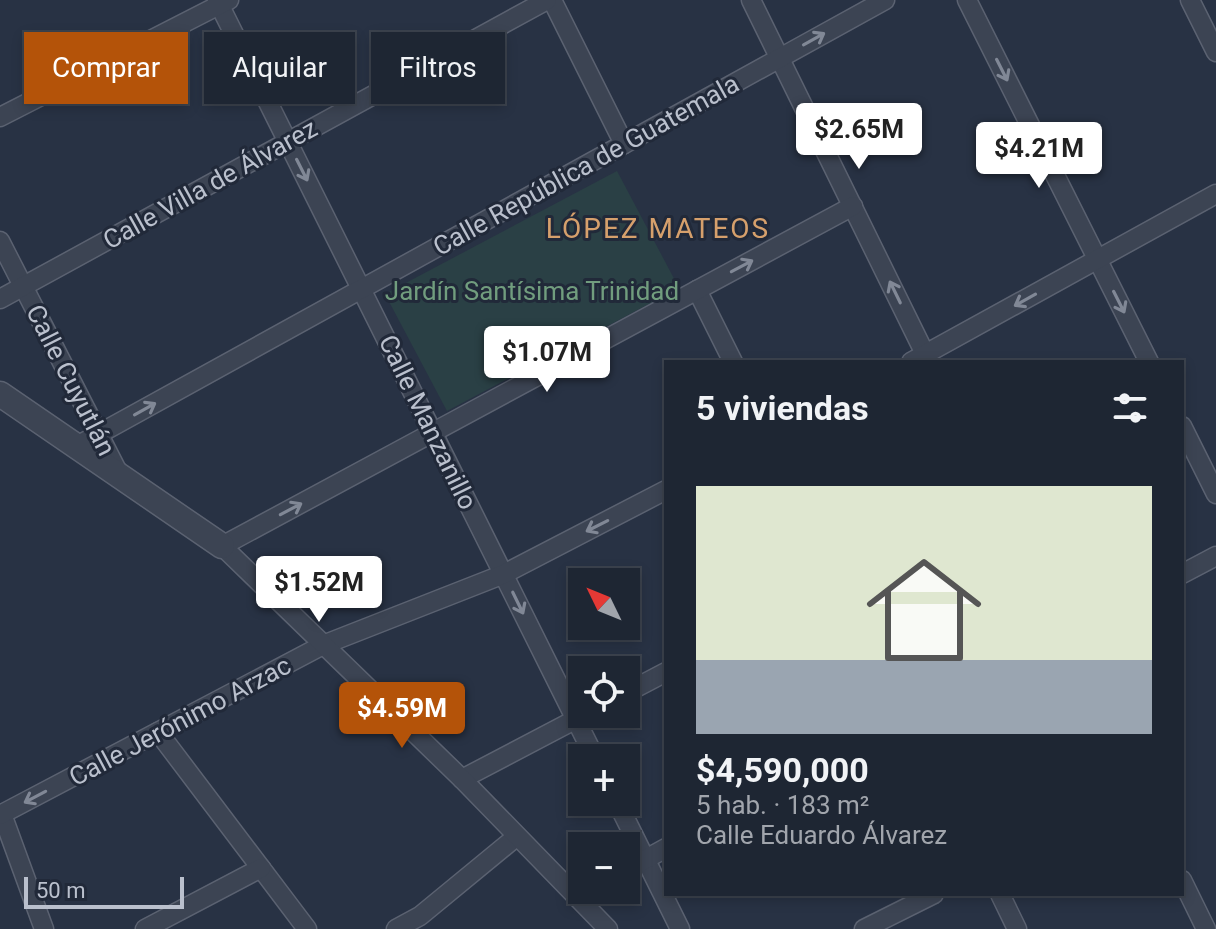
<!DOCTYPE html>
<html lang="es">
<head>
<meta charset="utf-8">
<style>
  body { margin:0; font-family:Roboto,sans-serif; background:#2b323f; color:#f1f3f6; height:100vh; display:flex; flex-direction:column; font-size:30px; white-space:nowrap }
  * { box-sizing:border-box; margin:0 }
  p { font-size:26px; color:#a1a5ac }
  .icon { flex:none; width:44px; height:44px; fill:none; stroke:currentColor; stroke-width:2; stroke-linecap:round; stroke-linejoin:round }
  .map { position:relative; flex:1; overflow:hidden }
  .details { position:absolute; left:664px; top:360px; width:520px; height:536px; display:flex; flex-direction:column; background:#1e2633; border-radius:0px; box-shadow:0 4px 12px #0003,0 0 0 2px #3c434e }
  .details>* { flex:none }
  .hud { position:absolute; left:24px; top:32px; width:520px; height:72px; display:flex; gap:16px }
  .needle { width:52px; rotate:313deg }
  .buttons { position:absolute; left:568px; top:568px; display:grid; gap:16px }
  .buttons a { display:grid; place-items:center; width:72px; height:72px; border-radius:0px; background:#1e2633; box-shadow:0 4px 12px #0003,0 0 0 2px #3c434e; font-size:40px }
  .scale { position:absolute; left:24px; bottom:20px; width:160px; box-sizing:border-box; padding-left:8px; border:4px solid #bac0cd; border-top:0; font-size:22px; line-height:28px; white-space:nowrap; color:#bac0cd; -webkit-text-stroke:6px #212939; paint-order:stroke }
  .price { position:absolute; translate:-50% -68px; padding:0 18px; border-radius:8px; background:#fff; color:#222; font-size:26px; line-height:52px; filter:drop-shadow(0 2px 4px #0008) }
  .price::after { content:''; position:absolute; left:50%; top:48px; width:24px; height:18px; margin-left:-12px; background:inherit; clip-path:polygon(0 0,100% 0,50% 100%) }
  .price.active { background:#b45309; color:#fff }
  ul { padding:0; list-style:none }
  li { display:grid; align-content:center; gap:16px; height:424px; padding:0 32px }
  li span { display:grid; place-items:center; height:248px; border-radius:0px; color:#555 }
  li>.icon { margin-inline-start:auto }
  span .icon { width:144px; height:144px; fill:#fffc; stroke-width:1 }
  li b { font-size:34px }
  h2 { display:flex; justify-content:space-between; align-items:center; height:96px; padding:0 32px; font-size:34px }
  .pill { padding:0 28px; border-radius:0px; background:#1e2633; box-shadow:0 4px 12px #0003,0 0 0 2px #3c434e; font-size:28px; line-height:72px }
  .pill.active { background:#b45309; color:#fff }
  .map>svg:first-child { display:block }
  .green { fill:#2a4045 }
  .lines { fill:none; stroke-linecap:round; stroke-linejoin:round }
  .minor-casing { stroke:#5b6271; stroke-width:21 }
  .tertiary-casing { stroke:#5b6271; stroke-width:27 }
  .minor { stroke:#3c4453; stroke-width:18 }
  .tertiary { stroke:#3c4453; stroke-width:24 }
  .oneway { stroke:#818896 }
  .labels { text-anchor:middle; stroke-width:6; stroke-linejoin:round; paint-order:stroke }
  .street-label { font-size:26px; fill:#bac0cd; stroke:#212939 }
  .park-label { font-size:26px; fill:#719d7e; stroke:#212939 }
  .neighbourhood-label { font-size:28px; letter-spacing:2px; fill:#d6a06c; stroke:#212939 }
</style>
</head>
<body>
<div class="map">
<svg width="1216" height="929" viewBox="0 0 1216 929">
  <rect width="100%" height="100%" fill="#283244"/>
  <!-- green -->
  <path class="green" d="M 617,171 L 679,288 L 447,411 L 385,294 Z"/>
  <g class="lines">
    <!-- minor casing -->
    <g class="minor-casing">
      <g id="minor">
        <path d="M 217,0 L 595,758"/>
        <path d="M 552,0 L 624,144"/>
        <path d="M 751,0 L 929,362"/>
        <path d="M 967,0 L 1149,362"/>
        <path d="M 1190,0 L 1216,52"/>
        <path d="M 0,117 L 229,0"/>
        <path d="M 0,241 L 120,476"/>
        <path d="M 697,290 L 733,362"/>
        <path d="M 0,299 L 547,0"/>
        <path d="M 911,362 L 1216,194"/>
        <path d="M 1182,426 L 1216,494"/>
        <path d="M 77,446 L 885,0"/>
        <path d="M 1182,574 L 1216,556"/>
        <path d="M 626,693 L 666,672"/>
        <path d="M 158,732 L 307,929"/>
        <path d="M 462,779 L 584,715"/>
        <path d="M 617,802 L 680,929"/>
        <path d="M 2,814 L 44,929"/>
        <path d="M 0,815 L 323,645 L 504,574 L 666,490"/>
        <path d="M 626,870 L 666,848"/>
        <path d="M 1182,880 L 1206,929"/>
        <path d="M 1000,894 L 1017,929"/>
        <path d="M 145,929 L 261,868"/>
        <path d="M 396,929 L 420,916 L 516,837"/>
        <path d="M 608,929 L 462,779 L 222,546 L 853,206"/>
        <path d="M 864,929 L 934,894"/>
      </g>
    </g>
    <!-- tertiary casing -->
    <g class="tertiary-casing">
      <path id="tertiary" d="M 0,394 L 222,546"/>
    </g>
    <!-- minor -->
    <use href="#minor" class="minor"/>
    <!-- tertiary -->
    <use href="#tertiary" class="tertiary"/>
  </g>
  <!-- one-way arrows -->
  <defs><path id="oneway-shaft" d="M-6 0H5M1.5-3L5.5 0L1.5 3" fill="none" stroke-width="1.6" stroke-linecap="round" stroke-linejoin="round" transform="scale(2)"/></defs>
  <g class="oneway">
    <use href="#oneway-shaft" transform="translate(814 39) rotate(-29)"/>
    <use href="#oneway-shaft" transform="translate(1002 70) rotate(63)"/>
    <use href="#oneway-shaft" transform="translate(302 170) rotate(63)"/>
    <use href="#oneway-shaft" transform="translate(742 266) rotate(-28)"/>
    <use href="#oneway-shaft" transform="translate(895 292) rotate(-116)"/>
    <use href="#oneway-shaft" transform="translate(1025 300) rotate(151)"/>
    <use href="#oneway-shaft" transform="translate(1119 302) rotate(63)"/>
    <use href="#oneway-shaft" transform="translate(145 409) rotate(-29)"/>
    <use href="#oneway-shaft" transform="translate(291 509) rotate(-28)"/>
    <use href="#oneway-shaft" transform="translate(597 526) rotate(153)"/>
    <use href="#oneway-shaft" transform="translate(518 603) rotate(64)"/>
    <use href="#oneway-shaft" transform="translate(35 797) rotate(152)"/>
  </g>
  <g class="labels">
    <!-- street labels -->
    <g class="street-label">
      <text transform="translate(586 165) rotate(-29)" y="9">Calle República de Guatemala</text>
      <text transform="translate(210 184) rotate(-29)" y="9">Calle Villa de Álvarez</text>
      <text transform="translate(71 380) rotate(63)" y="9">Calle Cuyutlán</text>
      <text transform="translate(428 422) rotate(64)" y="9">Calle Manzanillo</text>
      <text transform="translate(180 721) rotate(-28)" y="9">Calle Jerónimo Arzac</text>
    </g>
    <!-- park labels -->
    <g class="park-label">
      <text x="532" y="300">Jardín Santísima Trinidad</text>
    </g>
    <!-- neighbourhood labels -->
    <g class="neighbourhood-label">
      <text x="658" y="238">LÓPEZ MATEOS</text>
    </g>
  </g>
</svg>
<div class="buttons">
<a><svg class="needle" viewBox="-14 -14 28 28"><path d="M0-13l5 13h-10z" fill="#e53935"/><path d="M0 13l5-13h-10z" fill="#a1a5ac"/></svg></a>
<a><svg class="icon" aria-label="locate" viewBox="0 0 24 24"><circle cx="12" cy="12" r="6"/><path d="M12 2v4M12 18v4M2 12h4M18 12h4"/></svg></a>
<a>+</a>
<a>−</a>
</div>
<div class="scale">50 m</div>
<b class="price" style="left:859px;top:171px">$2.65M</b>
<b class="price" style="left:1039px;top:190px">$4.21M</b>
<b class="price" style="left:547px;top:394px">$1.07M</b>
<b class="price" style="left:319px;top:624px">$1.52M</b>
<b class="price active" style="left:402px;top:750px">$4.59M</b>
<div class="hud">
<a class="pill active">Comprar</a>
<a class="pill">Alquilar</a>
<a class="pill">Filtros</a>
</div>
<section class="details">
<h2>5 viviendas<svg class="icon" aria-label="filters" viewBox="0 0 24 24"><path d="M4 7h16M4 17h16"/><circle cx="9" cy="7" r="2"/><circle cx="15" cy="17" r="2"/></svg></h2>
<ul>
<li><span style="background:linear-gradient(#dfe7d0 70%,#9aa5b1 0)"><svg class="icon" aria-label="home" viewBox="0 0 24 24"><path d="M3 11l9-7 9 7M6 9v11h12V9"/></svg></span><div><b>$4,590,000</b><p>5 hab. · 183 m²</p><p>Calle Eduardo Álvarez</p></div></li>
</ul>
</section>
</div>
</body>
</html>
